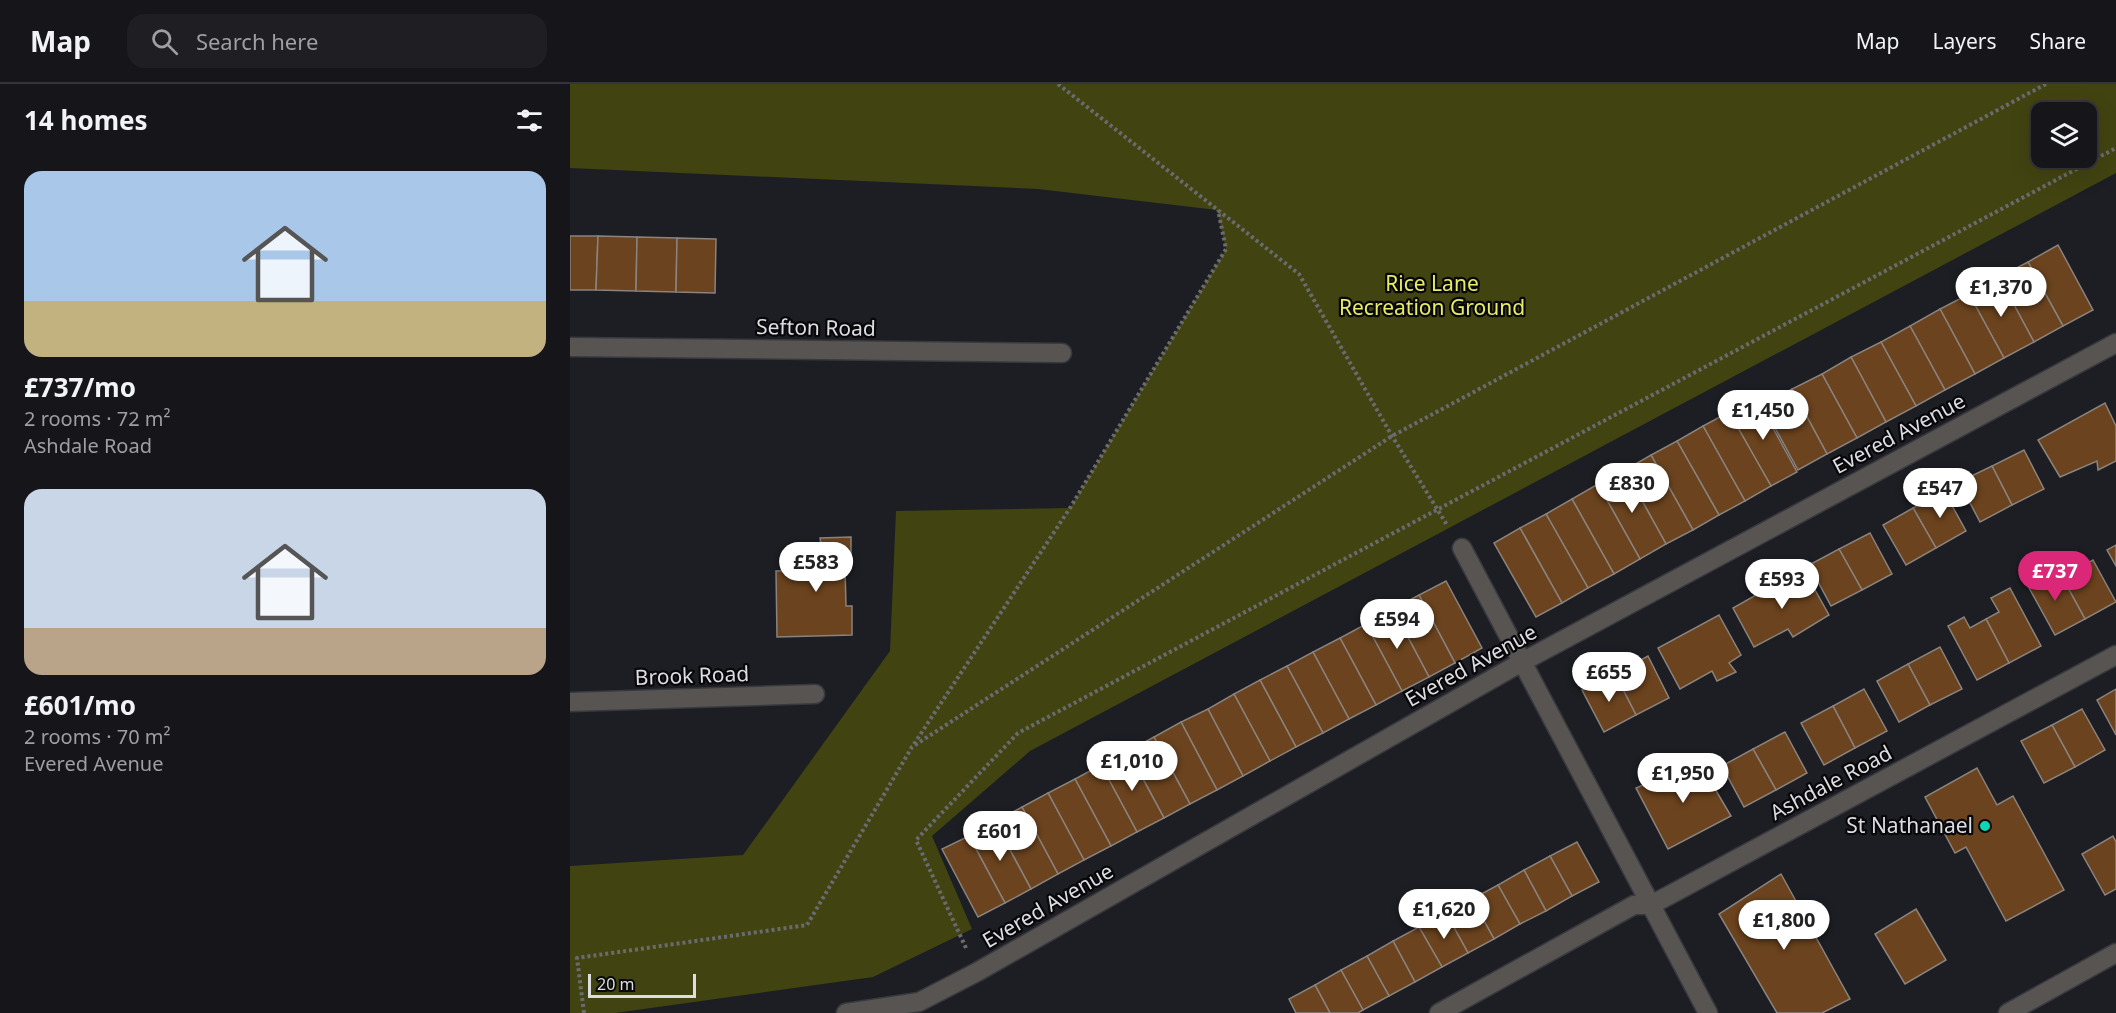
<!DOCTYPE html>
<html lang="en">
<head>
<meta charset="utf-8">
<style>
  body { margin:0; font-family:"Noto Sans",sans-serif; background:#1f1f23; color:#f1f3f6; height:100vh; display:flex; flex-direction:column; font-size:22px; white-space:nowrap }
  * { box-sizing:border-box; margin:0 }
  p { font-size:20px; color:#9e9fa2 }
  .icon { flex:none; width:33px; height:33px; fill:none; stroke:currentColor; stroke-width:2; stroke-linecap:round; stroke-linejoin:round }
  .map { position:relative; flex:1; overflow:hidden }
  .details { display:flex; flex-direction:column; background:#16161a; width:570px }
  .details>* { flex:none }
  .controls { position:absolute; left:1461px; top:18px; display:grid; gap:12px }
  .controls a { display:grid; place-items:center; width:66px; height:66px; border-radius:12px; background:#16161a; box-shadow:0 6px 24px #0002,0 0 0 2px #353539; font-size:30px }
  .scale { position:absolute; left:18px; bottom:15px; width:108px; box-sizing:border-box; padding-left:6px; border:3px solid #dcdde1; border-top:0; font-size:16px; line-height:21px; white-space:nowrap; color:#dcdde1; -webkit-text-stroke:4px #08080a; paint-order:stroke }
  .price { position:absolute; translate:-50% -51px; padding:0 14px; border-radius:21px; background:#fff; color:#222; font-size:20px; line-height:39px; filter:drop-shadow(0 2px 3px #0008) }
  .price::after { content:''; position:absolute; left:50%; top:36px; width:18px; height:14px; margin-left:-9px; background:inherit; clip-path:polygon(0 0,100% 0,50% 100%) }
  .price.current { background:#db2777; color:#fff }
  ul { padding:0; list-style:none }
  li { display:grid; align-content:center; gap:12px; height:318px; padding:0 24px }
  li span { display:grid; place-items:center; height:186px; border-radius:18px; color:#555 }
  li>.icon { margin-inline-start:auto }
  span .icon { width:108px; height:108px; fill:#fffc; stroke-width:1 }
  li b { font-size:26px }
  h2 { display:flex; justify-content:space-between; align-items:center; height:72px; padding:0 24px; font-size:26px }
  header { display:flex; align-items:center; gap:36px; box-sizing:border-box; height:84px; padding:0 30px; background:#16161a; border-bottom:2px solid #353539 }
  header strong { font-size:28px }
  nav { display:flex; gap:33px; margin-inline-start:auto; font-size:21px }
  .search { width:420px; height:54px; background:#1f1f23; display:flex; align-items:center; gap:15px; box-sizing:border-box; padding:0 21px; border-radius:18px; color:#9e9fa2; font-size:22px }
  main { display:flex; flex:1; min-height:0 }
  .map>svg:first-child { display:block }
  .green { fill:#414311; fill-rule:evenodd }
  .building { fill:#6b431e; stroke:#8a837e; stroke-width:1.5 }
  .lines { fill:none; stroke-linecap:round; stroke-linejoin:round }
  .minor-casing { stroke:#38393e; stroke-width:21 }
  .path { stroke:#6a6b6f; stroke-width:4; stroke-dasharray:3 3; stroke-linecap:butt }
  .minor { stroke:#575452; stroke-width:18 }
  .poi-dot { fill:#10d5b4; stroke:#08080a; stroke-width:2 }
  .labels { text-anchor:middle; stroke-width:4.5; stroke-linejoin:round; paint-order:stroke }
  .park-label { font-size:21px; fill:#e6ec66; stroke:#08080a }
  .street-label { font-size:21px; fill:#dcdde1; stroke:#08080a }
  .poi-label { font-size:21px; fill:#dcdde1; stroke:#08080a; text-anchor:end }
</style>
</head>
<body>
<header>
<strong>Map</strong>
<div class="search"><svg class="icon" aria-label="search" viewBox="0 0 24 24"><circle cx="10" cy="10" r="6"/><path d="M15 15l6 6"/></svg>Search here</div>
<nav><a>Map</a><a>Layers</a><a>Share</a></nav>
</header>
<main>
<section class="details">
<h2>14 homes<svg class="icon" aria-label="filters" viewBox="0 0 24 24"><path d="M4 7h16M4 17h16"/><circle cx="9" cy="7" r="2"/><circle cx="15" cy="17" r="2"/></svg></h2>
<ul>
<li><span style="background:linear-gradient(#a9c7e8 70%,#c2b280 0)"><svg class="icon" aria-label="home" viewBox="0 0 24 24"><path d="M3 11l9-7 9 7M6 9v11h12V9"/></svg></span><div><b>£737/mo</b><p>2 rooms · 72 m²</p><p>Ashdale Road</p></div></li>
<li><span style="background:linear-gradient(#c9d6e8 75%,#b9a48a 0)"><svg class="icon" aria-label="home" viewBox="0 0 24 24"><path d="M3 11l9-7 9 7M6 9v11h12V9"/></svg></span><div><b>£601/mo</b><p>2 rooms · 70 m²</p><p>Evered Avenue</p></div></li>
</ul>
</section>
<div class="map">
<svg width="1546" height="929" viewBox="0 0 1546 929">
  <rect width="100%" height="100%" fill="#1d1e23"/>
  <!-- green -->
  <path class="green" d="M 0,0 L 1546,0 L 1546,89 L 460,667 L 362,752 L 402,845 L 303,893 L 45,929 L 0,929 L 0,782 L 173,771 L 320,567 L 326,427 L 500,424 L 656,165 L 647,126 L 468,105 L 0,84 ZM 1472,28 L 1516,28 L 1516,74 L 1472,74 Z"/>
  <!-- building -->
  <g class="building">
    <path d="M 0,152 L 28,152 L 26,206 L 0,206 Z"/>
    <path d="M 28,152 L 67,153 L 66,207 L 26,206 Z"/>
    <path d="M 67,153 L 107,154 L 106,208 L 66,207 Z"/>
    <path d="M 107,154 L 146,155 L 145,209 L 106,208 Z"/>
    <path d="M 1488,161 L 1523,226 L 1493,242 L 1458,178 Z"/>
    <path d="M 1458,178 L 1493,242 L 1464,258 L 1429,193 Z"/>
    <path d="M 1429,193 L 1464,258 L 1434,274 L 1399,210 Z"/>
    <path d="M 1399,210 L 1434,274 L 1405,290 L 1370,225 Z"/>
    <path d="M 1370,225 L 1405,290 L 1375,306 L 1340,242 Z"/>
    <path d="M 1340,242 L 1375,306 L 1346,322 L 1311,258 Z"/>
    <path d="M 1311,258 L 1346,322 L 1316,338 L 1281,273 Z"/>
    <path d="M 1281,273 L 1316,338 L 1287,354 L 1252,290 Z"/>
    <path d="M 1252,290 L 1287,354 L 1257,370 L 1222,305 Z"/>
    <path d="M 1222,305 L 1257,370 L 1228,386 L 1193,322 Z"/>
    <path d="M 1186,313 L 1227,388 L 1201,402 L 1159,328 Z"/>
    <path d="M 1535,319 L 1546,342 L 1546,377 L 1528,386 L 1527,377 L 1490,393 L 1468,356 Z"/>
    <path d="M 1159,328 L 1201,402 L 1175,417 L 1133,342 Z"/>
    <path d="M 1133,342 L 1175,417 L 1149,431 L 1107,357 Z"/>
    <path d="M 1107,357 L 1149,431 L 1123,446 L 1081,371 Z"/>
    <path d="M 1454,366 L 1474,405 L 1442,421 L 1422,382 Z"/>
    <path d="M 1081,371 L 1123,446 L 1096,460 L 1055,386 Z"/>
    <path d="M 1422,382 L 1442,421 L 1410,438 L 1389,398 Z"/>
    <path d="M 1055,386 L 1096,460 L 1070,475 L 1028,400 Z"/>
    <path d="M 1028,400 L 1070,475 L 1044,490 L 1002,415 Z"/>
    <path d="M 1374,407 L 1396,447 L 1366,464 L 1343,424 Z"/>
    <path d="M 1002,415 L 1044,490 L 1018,504 L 976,430 Z"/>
    <path d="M 1343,424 L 1366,464 L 1336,481 L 1313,441 Z"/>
    <path d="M 976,430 L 1018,504 L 992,519 L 950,444 Z"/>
    <path d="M 950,444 L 992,519 L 966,533 L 924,459 Z"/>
    <path d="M 1300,449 L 1322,490 L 1292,506 L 1269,465 Z"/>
    <path d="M 281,453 L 281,484 L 275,484 L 276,522 L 282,522 L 282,551 L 207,553 L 206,487 L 238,486 L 237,460 L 251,460 L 250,454 Z"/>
    <path d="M 1546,461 L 1546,482 L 1537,466 Z"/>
    <path d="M 1269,465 L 1292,506 L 1261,522 L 1239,481 Z"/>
    <path d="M 1523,476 L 1546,518 L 1515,535 L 1492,493 Z"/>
    <path d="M 1467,485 L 1476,502 L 1492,493 L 1515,535 L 1485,551 L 1453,493 Z"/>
    <path d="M 1235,488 L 1259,531 L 1223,553 L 1218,545 L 1184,563 L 1163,524 L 1225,489 L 1227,493 Z"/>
    <path d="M 876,497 L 912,564 L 885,579 L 849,511 Z"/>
    <path d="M 1440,504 L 1471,562 L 1439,579 L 1416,535 L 1429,528 L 1421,514 Z"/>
    <path d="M 849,511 L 885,579 L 859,593 L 823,525 Z"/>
    <path d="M 823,525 L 859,593 L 832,607 L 796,540 Z"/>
    <path d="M 1149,531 L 1171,571 L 1159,579 L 1166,588 L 1147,597 L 1142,587 L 1110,605 L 1088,564 Z"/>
    <path d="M 1394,533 L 1400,544 L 1416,535 L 1439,579 L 1407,596 L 1378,542 Z"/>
    <path d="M 796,540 L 832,607 L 806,621 L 770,554 Z"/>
    <path d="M 770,554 L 806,621 L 779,635 L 743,568 Z"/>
    <path d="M 1370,563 L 1392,605 L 1360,621 L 1338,580 Z"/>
    <path d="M 743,568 L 779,635 L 753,649 L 717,582 Z"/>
    <path d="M 1078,572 L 1099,614 L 1066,631 L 1045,590 Z"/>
    <path d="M 1338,580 L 1360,621 L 1329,638 L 1307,597 Z"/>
    <path d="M 717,582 L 753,649 L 726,663 L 690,596 Z"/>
    <path d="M 1045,590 L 1066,631 L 1034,648 L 1012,606 Z"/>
    <path d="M 690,596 L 726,663 L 700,677 L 664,610 Z"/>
    <path d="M 1294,605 L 1317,647 L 1285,664 L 1263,622 Z"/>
    <path d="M 1546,605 L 1546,651 L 1527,616 Z"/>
    <path d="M 664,610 L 700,677 L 673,692 L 638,625 Z"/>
    <path d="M 1263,622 L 1285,664 L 1254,681 L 1231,639 Z"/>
    <path d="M 638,625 L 673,692 L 647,706 L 611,638 Z"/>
    <path d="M 1512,625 L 1535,666 L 1505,683 L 1482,641 Z"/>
    <path d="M 611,638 L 647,706 L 620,720 L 584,653 Z"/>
    <path d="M 1482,641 L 1505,683 L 1474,699 L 1451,657 Z"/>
    <path d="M 1215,648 L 1237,689 L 1206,706 L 1183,665 Z"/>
    <path d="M 584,653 L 620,720 L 594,734 L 558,667 Z"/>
    <path d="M 1183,665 L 1206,706 L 1174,723 L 1152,682 Z"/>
    <path d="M 558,667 L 594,734 L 567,748 L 531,681 Z"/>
    <path d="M 1128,676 L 1161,732 L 1098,765 L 1066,704 Z"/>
    <path d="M 531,681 L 567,748 L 541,762 L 505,695 Z"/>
    <path d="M 1407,684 L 1427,721 L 1443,712 L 1494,806 L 1436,837 L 1396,763 L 1385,769 L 1355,713 Z"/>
    <path d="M 505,695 L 541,762 L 514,776 L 478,709 Z"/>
    <path d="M 478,709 L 514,776 L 488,790 L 452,723 Z"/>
    <path d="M 452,723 L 488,790 L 461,805 L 425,738 Z"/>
    <path d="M 425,738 L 461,805 L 435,819 L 399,752 Z"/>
    <path d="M 399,752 L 435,819 L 408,833 L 372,765 Z"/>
    <path d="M 1543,752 L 1546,758 L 1546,805 L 1535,811 L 1512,770 Z"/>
    <path d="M 1007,758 L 1029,798 L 1002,812 L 980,772 Z"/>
    <path d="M 980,772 L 1002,812 L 976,827 L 954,786 Z"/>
    <path d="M 954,786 L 976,827 L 950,840 L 928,801 Z"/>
    <path d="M 1211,790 L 1280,915 L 1252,929 L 1207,929 L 1149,830 Z"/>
    <path d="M 928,801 L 950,840 L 924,855 L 902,815 Z"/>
    <path d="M 902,815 L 924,855 L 898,869 L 876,829 Z"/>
    <path d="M 1346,825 L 1376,876 L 1335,900 L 1305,850 Z"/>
    <path d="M 876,829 L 898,869 L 872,883 L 849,843 Z"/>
    <path d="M 849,843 L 872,883 L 845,898 L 823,857 Z"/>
    <path d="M 823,857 L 845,898 L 819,912 L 797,872 Z"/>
    <path d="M 797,872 L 819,912 L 793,926 L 771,886 Z"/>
    <path d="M 771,886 L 793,926 L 788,929 L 760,929 L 745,901 Z"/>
    <path d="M 745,901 L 760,929 L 726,929 L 719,915 Z"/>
  </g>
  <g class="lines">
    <!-- minor casing -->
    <g class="minor-casing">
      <g id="minor">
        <path d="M 0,263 L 492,269"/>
        <path d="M 892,464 L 1138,929"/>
        <path d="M 0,618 L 245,610"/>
        <path d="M 276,929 L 349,918 L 407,888 L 952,578 L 1546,259"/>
        <path d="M 869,929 L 1064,821 L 1081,821 L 1546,571"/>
        <path d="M 1438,929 L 1546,869"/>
      </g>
    </g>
    <!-- path -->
    <g class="path">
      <path d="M 488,0 L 729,190 L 822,352 L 877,441"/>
      <path d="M 344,660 L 500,424 L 656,165 L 648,126"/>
      <path d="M 396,864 L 346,756 L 448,649 L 1546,64"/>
      <path d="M 14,929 L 7,874 L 237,841 L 342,663 L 822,352 L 1476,0"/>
    </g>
    <!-- minor -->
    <use href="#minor" class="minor"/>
  </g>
  <!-- markers -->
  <circle class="poi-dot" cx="1415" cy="742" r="6"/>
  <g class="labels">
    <!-- park labels -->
    <g class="park-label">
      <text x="862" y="207">Rice Lane<tspan x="862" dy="24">Recreation Ground</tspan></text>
    </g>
    <!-- street labels -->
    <g class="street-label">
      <text transform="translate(246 244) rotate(1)" y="7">Sefton Road</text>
      <text transform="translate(1329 350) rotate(-28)" y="7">Evered Avenue</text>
      <text transform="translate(901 582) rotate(-29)" y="7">Evered Avenue</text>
      <text transform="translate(122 592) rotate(-2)" y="7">Brook Road</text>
      <text transform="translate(1261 699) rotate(-28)" y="7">Ashdale Road</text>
      <text transform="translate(478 822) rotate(-30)" y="7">Evered Avenue</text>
    </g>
    <!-- poi labels -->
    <g class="poi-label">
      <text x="1403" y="749">St Nathanael</text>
    </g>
  </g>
</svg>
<div class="controls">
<a><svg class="icon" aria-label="layers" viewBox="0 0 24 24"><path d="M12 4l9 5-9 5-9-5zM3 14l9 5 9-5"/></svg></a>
</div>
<div class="scale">20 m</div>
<b class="price" style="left:1431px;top:234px">£1,370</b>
<b class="price" style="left:1193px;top:357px">£1,450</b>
<b class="price" style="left:1062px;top:430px">£830</b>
<b class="price" style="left:1370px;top:435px">£547</b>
<b class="price" style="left:246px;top:509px">£583</b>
<b class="price current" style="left:1485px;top:518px">£737</b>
<b class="price" style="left:1212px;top:526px">£593</b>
<b class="price" style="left:827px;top:566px">£594</b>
<b class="price" style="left:1039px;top:619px">£655</b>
<b class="price" style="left:562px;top:708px">£1,010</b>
<b class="price" style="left:1113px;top:720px">£1,950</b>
<b class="price" style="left:430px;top:778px">£601</b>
<b class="price" style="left:874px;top:856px">£1,620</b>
<b class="price" style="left:1214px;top:867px">£1,800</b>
</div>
</main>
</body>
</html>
